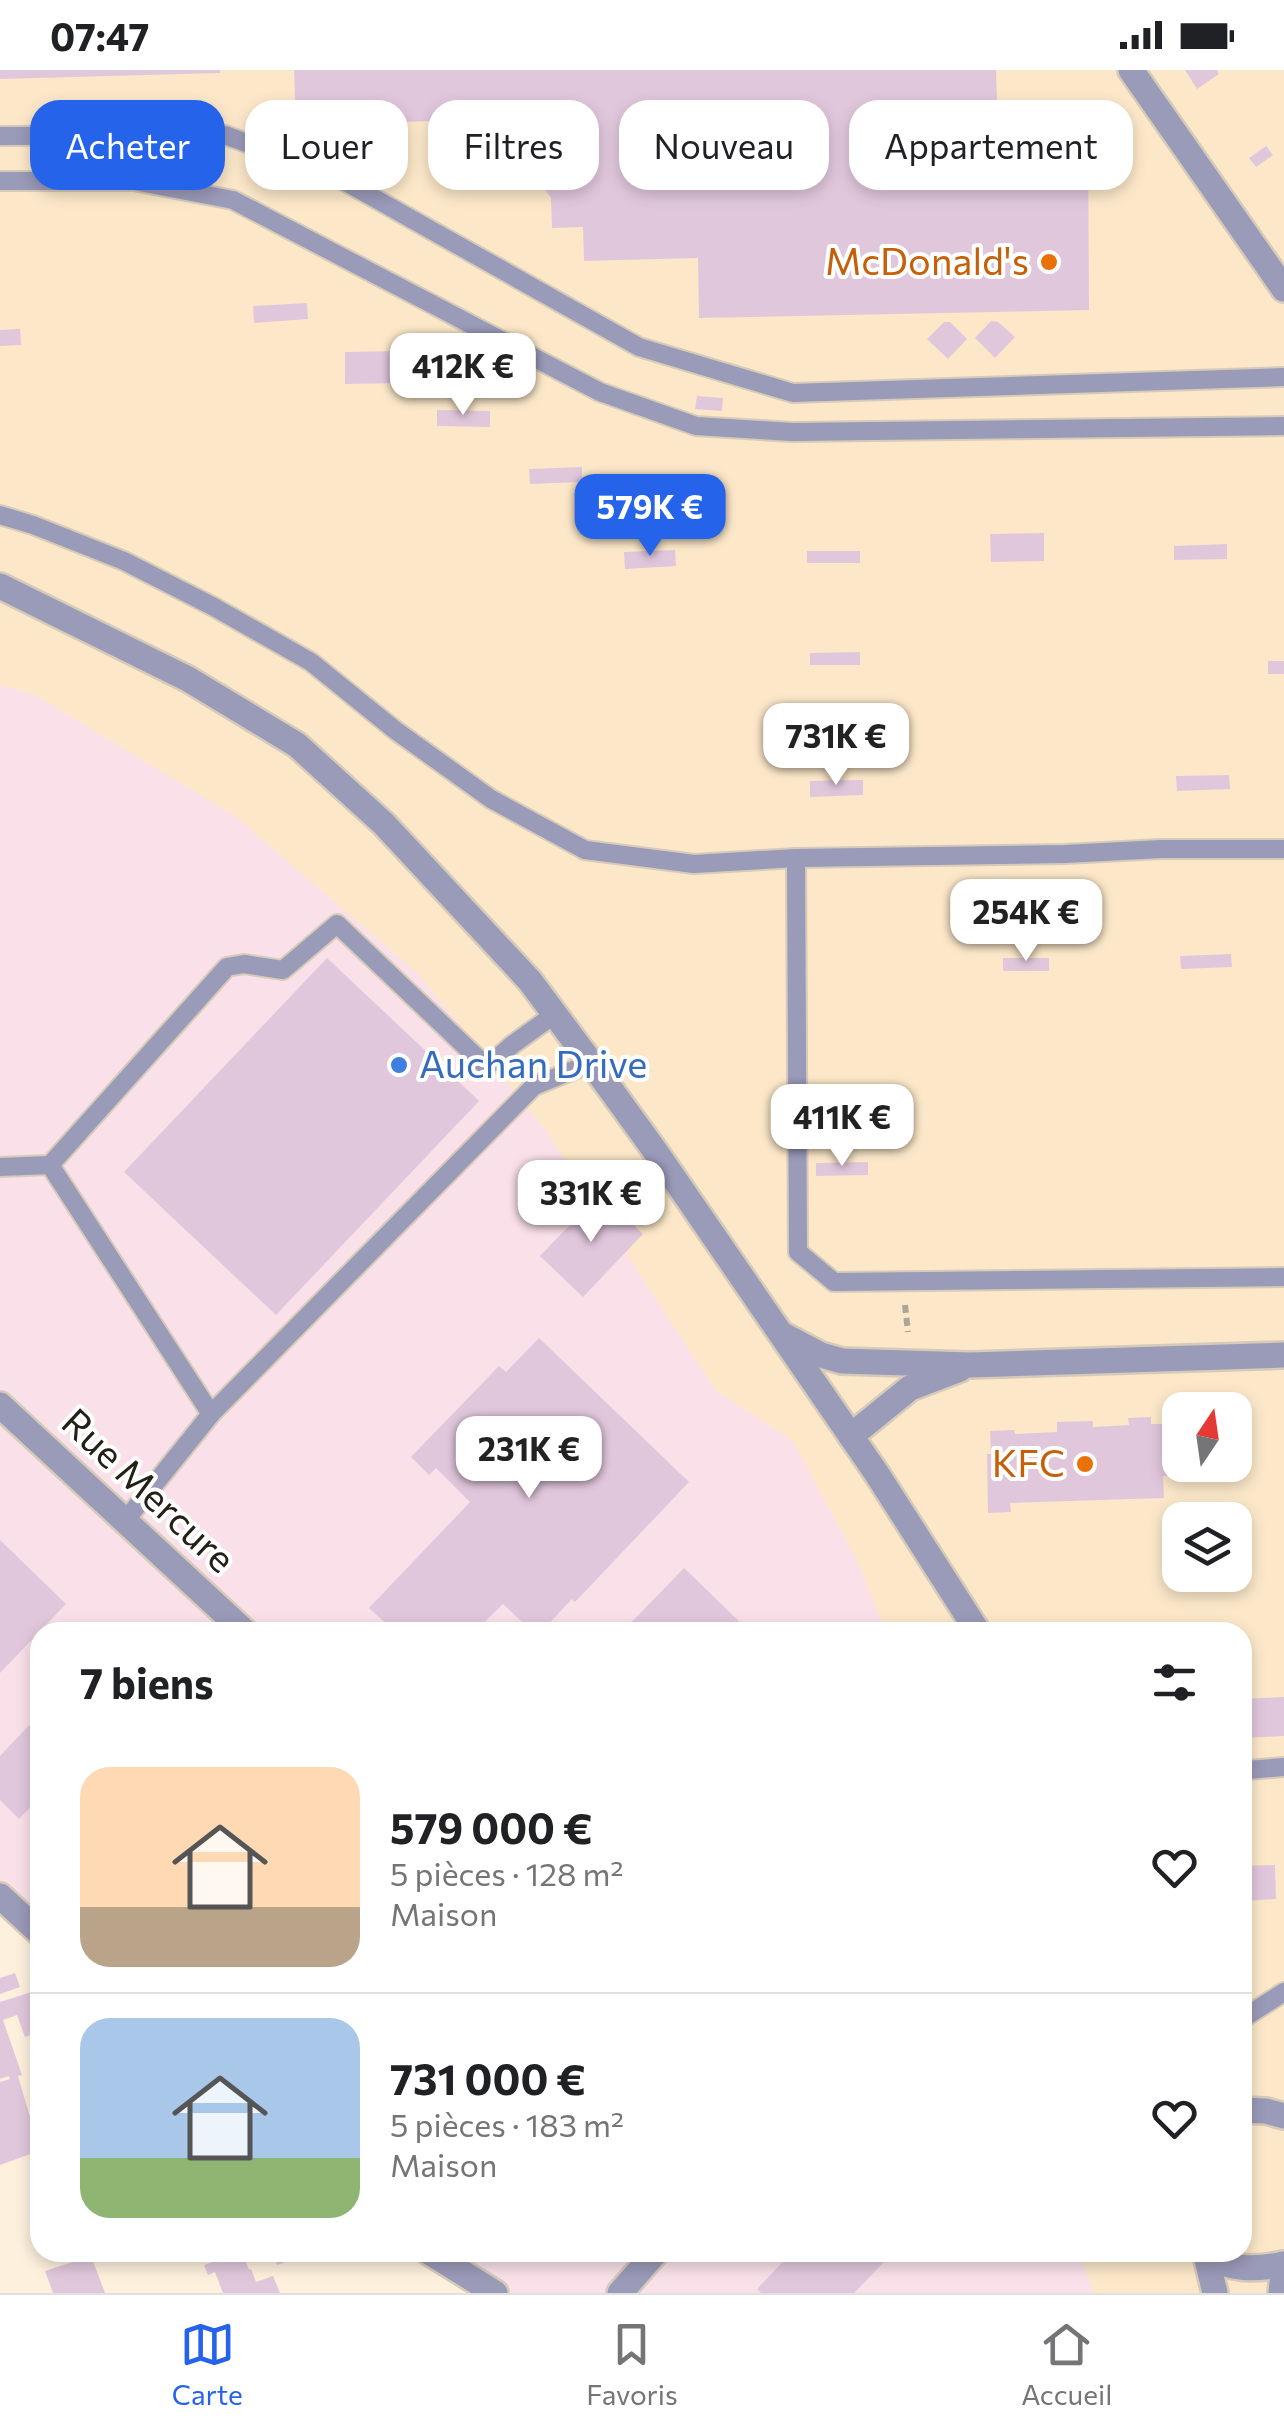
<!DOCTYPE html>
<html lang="fr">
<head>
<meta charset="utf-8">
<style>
  body { margin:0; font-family:Commissioner,sans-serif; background:#f6f6f6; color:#202124; height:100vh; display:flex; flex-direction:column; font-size:38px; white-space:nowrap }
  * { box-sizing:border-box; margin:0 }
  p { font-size:32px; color:#757577 }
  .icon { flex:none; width:55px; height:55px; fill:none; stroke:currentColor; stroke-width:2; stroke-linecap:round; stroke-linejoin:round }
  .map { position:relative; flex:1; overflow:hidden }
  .panel { position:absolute; left:30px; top:1552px; width:1222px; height:640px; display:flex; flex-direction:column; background:#fff; border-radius:30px; box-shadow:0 5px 15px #0003 }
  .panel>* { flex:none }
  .guide { position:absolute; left:30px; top:30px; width:1225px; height:90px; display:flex; gap:20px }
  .needle { width:65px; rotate:13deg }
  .fabs { position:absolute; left:1162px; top:1322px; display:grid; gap:20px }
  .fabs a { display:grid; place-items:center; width:90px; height:90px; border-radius:20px; background:#fff; box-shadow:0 5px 15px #0003; font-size:50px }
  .price { position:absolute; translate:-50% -85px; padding:0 22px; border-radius:20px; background:#fff; color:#222; font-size:32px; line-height:65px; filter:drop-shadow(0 2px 5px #0008) }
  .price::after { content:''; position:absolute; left:50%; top:60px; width:30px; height:22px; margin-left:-15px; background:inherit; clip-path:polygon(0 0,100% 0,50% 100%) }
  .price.selected { background:#2563eb; color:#fff }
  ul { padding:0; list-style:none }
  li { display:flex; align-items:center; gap:30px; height:250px; padding:0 50px }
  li+li { border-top:2px solid #e0e0e0 }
  li span { display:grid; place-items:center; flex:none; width:280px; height:200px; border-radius:30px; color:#555 }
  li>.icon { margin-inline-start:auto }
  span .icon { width:120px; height:120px; fill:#fffc; stroke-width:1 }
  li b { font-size:42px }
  h2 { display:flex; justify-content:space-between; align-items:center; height:120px; padding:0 50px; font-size:42px }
  .pill { padding:0 35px; border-radius:30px; background:#fff; box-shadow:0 5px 15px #0003; font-size:35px; line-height:90px }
  .pill.selected { background:#2563eb; color:#fff }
  .status { display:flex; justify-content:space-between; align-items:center; height:70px; padding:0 50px; background:#fff; direction:ltr }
  .status svg { height:28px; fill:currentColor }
  .dock { display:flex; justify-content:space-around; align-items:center; height:140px; border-top:2px solid #e0e0e0; background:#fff; font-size:28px; color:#757577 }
  .dock a { display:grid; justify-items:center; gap:5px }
  .dock .selected { color:#2563eb }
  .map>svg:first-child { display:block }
  .built { fill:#fce8c9; fill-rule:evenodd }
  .industrial { fill:#f9e0e9 }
  .building { fill:#e1c7dc }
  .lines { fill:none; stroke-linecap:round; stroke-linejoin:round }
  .service-casing { stroke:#d6cbb9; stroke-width:22 }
  .minor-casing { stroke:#d6cbb9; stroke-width:30 }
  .path { stroke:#afa596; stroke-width:6; stroke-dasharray:8 5; stroke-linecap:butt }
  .service { stroke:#9a9ab9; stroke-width:18 }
  .minor { stroke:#9a9ab9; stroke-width:25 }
  .food-dot { fill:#e8710a; stroke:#fff; stroke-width:4 }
  .shop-dot { fill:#3f7fe0; stroke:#fff; stroke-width:4 }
  .labels { text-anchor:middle; stroke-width:8; stroke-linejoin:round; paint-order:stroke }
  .food-label { font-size:38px; fill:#c56008; stroke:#fff; text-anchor:end }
  .shop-label { font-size:38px; fill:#366cbe; stroke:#fff; text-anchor:start }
  .street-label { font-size:38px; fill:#252017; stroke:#fff }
</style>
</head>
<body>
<div class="status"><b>07:47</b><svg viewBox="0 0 49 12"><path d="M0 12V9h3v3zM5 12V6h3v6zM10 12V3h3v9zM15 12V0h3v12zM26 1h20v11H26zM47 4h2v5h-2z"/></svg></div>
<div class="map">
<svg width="1284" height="2223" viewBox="0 0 1284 2223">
  <rect width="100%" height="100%" fill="#fdf0dd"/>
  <!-- built -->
  <path class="built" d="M 0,0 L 1284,0 L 1284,2223 L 511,2223 L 462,2183 L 1242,2182 L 1242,1562 L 40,1562 L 0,1803 ZM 1180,1340 L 1235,1340 L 1235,1395 L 1180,1395 ZM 1180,1450 L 1235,1450 L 1235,1505 L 1180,1505 Z"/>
  <!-- industrial -->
  <g class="industrial">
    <path d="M 0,615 L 35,625 L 235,746 L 417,903 L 544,1058 L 716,1321 L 793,1371 L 855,1487 L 886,1562 L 40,1562 L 40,1850 L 0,1811 Z"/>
    <path d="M 434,2183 L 1079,2183 L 1094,2223 L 499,2223 Z"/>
  </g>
  <!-- building -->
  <g class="building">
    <path d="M 0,0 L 220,0 L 220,3 L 0,9 Z"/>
    <path d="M 294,0 L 996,0 L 998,62 L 1088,60 L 1089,240 L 699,248 L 698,188 L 584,191 L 583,157 L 552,158 L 551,128 L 531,99 L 501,80 L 471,82 L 470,50 L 296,55 Z"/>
    <path d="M 1185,0 L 1217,0 L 1219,4 L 1197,19 Z"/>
    <path d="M 1266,76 L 1273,85 L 1256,97 L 1249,88 Z"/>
    <path d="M 307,233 L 308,249 L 254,253 L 253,236 Z"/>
    <path d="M 991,251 L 998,252 L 1015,267 L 995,288 L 975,268 Z"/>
    <path d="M 944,252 L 950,252 L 967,269 L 948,289 L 927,269 Z"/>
    <path d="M 20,259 L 21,275 L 0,276 L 0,260 Z"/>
    <path d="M 399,281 L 399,313 L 345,314 L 345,282 Z"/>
    <path d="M 697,326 L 723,328 L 722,341 L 695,339 Z"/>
    <path d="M 437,340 L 490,341 L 490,357 L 437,356 Z"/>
    <path d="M 582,397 L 582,412 L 530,414 L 529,399 Z"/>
    <path d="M 1044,463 L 1044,491 L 991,492 L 990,464 Z"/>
    <path d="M 1227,474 L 1227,489 L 1174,490 L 1174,476 Z"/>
    <path d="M 675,480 L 676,496 L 625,499 L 624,482 Z"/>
    <rect x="807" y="481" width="53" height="12"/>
    <path d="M 860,582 L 860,595 L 810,595 L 810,583 Z"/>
    <rect x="1268" y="591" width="16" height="13"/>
    <path d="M 1229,705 L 1230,719 L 1177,721 L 1176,706 Z"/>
    <path d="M 863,710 L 863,725 L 810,727 L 810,711 Z"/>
    <path d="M 1231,884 L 1232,897 L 1181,899 L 1180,886 Z"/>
    <path d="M 327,888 L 479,1031 L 276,1245 L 124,1102 Z"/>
    <rect x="1003" y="888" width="46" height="13"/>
    <path d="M 868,1092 L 868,1105 L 816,1106 L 816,1093 Z"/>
    <path d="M 600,1124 L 643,1164 L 583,1227 L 540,1186 Z"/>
    <path d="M 539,1268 L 689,1412 L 575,1532 L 572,1529 L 541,1562 L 533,1562 L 503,1534 L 474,1562 L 395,1562 L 369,1538 L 470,1432 L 436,1398 L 429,1405 L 411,1387 L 499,1296 L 506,1302 Z"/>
    <path d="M 1151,1347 L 1151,1354 L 1162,1354 L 1163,1376 L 1177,1375 L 1179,1406 L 1163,1406 L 1164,1428 L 1010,1433 L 1011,1442 L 988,1443 L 987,1384 L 991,1384 L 990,1361 L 1014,1360 L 1015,1364 L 1057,1362 L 1057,1352 L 1093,1351 L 1093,1357 L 1129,1355 L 1128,1348 Z"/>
    <path d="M 0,1470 L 66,1534 L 0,1603 Z"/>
    <path d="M 684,1498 L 750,1562 L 622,1562 Z"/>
    <path d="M 1284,1627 L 1284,1666 L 1242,1668 L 1242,1629 Z"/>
    <path d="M 40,1644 L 40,1727 L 19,1749 L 0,1730 L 0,1686 Z"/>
    <path d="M 1275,1795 L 1276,1829 L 1242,1831 L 1242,1796 Z"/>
    <path d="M 15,1903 L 20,1917 L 0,1924 L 0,1908 Z"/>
    <path d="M 38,1920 L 40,1962 L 25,1967 L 17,1945 L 3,1950 L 22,2005 L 18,2006 L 30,2047 L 40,2045 L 40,2091 L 36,2082 L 0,2095 L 0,2012 L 10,2009 L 9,2006 L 0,2009 L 0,1932 Z"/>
    <path d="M 234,2182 L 261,2182 L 262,2186 L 246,2192 L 249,2200 L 251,2199 L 256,2212 L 273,2206 L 280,2223 L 223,2223 L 215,2202 L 208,2205 L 204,2195 L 230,2186 L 229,2184 Z"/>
    <path d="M 273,2182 L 321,2182 L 321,2183 L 301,2190 L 300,2187 L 277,2195 Z"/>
    <path d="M 792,2182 L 894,2182 L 854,2223 L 761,2223 L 757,2219 Z"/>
    <path d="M 91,2186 L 105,2223 L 53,2223 L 45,2201 Z"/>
  </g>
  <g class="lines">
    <!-- service casing -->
    <g class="service-casing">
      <g id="service">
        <path d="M 0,66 L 225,65 L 335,106 L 639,277 L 793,323 L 1284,307"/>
        <path d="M 0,111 L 134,111 L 233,130 L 600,322 L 696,356 L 792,362 L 1284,356"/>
        <path d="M 0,445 L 33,455 L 124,491 L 214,537 L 311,592 L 395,660 L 491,729 L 585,780 L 694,794 L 796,788 L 1065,784 L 1161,779 L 1284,779"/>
        <path d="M 796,788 L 798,1182 L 834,1212 L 1284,1207"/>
        <path d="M 50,1095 L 211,1344 L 534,1016 L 591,993"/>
        <path d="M 0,1097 L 50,1095 L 227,897 L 244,894 L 283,900 L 337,854 L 487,997 L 512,975 L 555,944"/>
        <path d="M 125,1451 L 211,1344"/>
        <path d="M 1242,1698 L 1247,1700 L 1284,1697"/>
        <path d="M 1242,1949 L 1284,1922"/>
      </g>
    </g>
    <!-- minor casing -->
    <g class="minor-casing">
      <g id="minor">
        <path d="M 1131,0 L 1284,219"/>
        <path d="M 0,516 L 188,609 L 297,675 L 384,754 L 530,911 L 606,1013 L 658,1085 L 877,1404 L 978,1562"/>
        <path d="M 785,1266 L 821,1285 L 842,1291 L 970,1295 L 1284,1285"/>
        <path d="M 0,1335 L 245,1562"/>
        <path d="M 851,1366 L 910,1318 L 960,1299"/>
        <path d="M 0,1826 L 40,1863"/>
        <path d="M 1242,2040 L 1266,2041 L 1284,2046"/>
        <path d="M 429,2182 L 495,2223"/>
        <path d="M 1203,2182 C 1228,2201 1255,2200 1284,2194"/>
        <path d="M 1206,2185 L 1215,2223"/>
        <path d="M 620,2223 L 656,2182"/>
        <path d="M 1281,2223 L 1284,2194"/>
      </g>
    </g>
    <!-- path -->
    <path class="path" d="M 905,1235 L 908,1262"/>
    <!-- service -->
    <use href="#service" class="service"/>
    <!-- minor -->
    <use href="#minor" class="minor"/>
  </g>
  <!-- markers -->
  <g class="food-dot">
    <circle cx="1049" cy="192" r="10"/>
    <circle cx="1085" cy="1394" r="10"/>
  </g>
  <circle class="shop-dot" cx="399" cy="995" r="10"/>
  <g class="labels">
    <!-- food labels -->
    <g class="food-label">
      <text x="1029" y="205">McDonald's</text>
      <text x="1065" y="1407">KFC</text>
    </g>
    <!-- shop labels -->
    <g class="shop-label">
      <text x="419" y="1008">Auchan Drive</text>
    </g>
    <!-- street labels -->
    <g class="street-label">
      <text transform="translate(148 1421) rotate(43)" y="13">Rue Mercure</text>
    </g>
  </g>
</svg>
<div class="fabs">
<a><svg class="needle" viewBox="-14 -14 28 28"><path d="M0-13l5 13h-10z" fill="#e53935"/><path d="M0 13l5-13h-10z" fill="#757577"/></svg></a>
<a><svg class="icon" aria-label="layers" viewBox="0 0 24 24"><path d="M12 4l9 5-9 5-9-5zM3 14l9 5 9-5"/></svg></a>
</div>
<b class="price" style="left:463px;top:348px">412K €</b>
<b class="price selected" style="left:650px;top:489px">579K €</b>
<b class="price" style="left:836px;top:718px">731K €</b>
<b class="price" style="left:1026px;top:894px">254K €</b>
<b class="price" style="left:842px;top:1099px">411K €</b>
<b class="price" style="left:591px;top:1175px">331K €</b>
<b class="price" style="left:529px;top:1431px">231K €</b>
<div class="guide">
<a class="pill selected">Acheter</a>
<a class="pill">Louer</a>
<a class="pill">Filtres</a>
<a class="pill">Nouveau</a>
<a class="pill">Appartement</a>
</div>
<section class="panel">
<h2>7 biens<svg class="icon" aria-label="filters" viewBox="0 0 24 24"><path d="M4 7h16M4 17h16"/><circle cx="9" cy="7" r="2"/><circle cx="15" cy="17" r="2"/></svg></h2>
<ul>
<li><span style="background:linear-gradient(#ffd9b3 70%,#b9a48a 0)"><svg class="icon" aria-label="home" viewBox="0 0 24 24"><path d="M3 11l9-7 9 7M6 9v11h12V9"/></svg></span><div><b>579 000 €</b><p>5 pièces · 128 m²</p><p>Maison</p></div><svg class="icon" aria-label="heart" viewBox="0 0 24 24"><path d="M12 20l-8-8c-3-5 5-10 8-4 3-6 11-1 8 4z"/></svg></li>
<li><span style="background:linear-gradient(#a9c7e8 70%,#8fb573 0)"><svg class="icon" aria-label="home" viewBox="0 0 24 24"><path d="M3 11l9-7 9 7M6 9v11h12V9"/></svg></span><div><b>731 000 €</b><p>5 pièces · 183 m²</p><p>Maison</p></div><svg class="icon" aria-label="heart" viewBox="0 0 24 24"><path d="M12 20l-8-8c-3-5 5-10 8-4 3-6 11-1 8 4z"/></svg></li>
</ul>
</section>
</div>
<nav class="dock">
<a class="selected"><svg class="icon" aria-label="map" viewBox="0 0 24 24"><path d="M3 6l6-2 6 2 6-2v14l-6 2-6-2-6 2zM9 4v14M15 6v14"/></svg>Carte</a>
<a><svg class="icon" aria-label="saved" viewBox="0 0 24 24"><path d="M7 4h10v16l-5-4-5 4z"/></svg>Favoris</a>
<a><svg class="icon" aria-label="home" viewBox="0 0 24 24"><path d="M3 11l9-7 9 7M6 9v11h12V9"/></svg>Accueil</a>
</nav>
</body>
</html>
